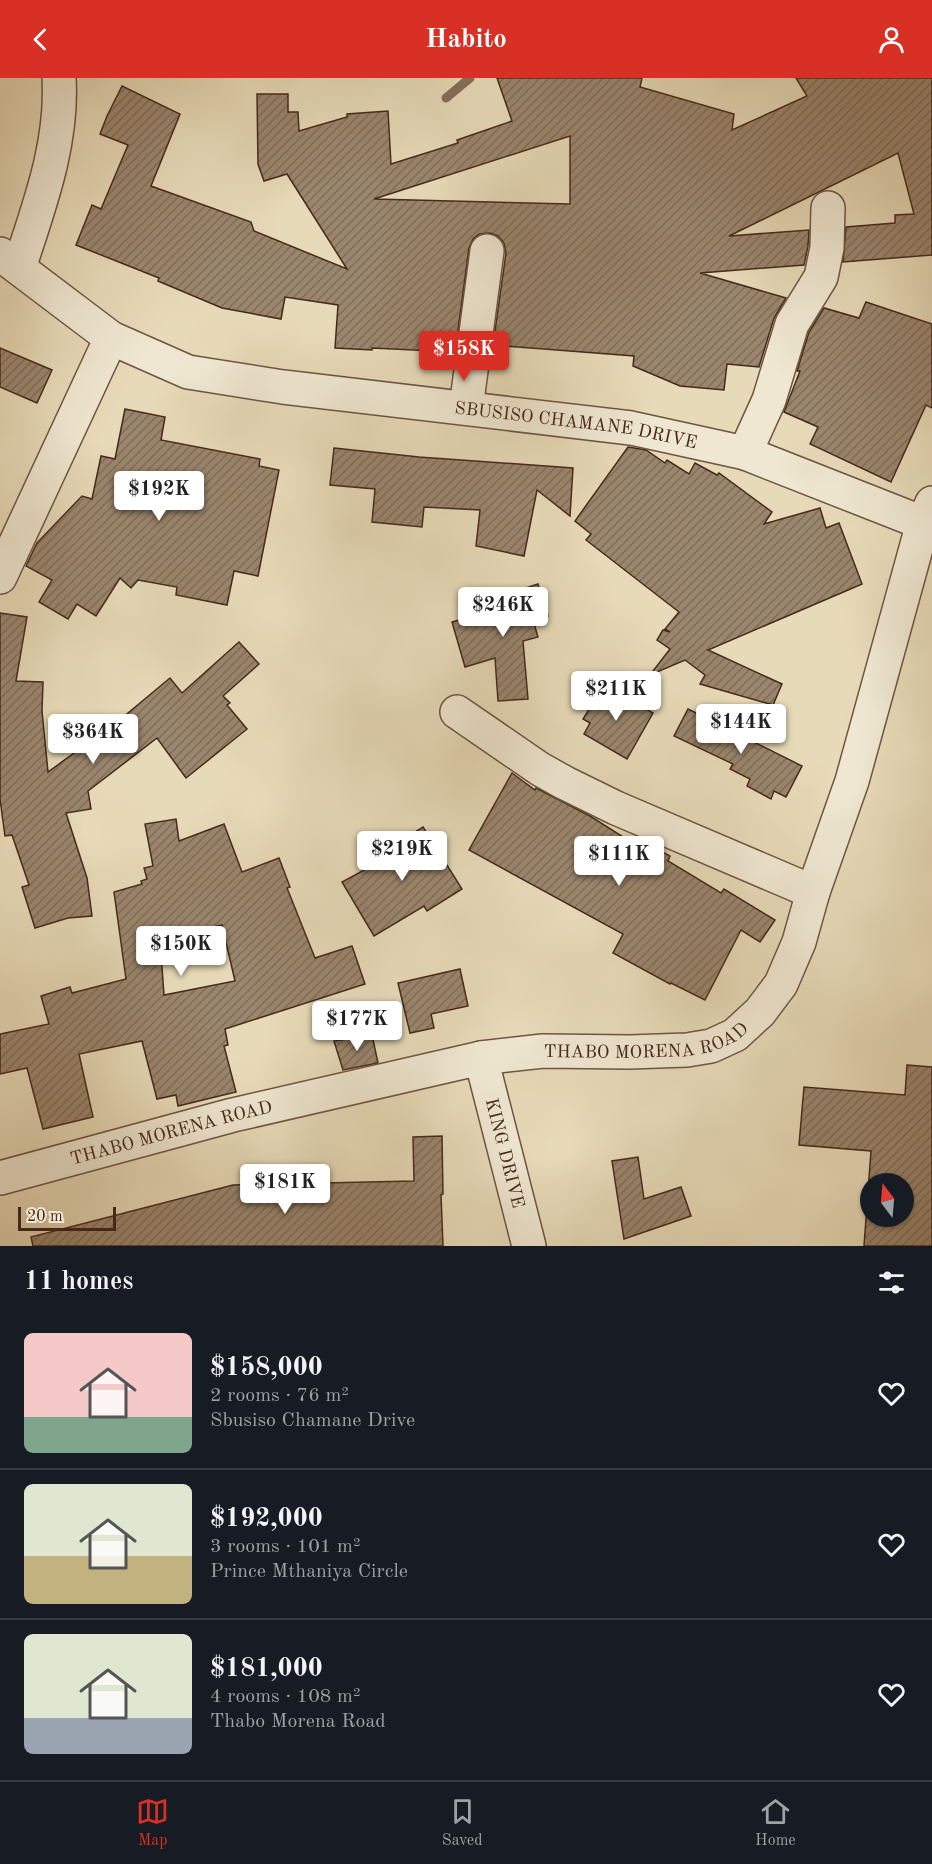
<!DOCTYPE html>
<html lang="en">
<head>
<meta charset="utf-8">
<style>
  body { margin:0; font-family:"Old Standard TT",serif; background:#20242c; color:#f1f3f6; height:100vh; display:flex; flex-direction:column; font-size:22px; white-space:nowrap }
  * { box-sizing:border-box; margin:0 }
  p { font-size:20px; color:#9ea1a6 }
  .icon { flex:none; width:33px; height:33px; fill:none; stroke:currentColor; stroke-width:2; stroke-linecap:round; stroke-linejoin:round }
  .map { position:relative; height:1168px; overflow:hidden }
  .panel { display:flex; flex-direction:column; background:#171b24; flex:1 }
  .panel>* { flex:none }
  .needle { width:39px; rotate:344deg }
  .tools { position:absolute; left:860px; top:1095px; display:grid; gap:12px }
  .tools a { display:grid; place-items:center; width:54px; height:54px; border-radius:50%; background:#171b24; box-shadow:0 2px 4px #0004; font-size:30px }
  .scale { position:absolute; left:18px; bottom:15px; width:98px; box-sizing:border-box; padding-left:6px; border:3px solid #46291b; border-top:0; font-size:16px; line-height:21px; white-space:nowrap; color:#46291b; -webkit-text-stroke:4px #efe7d1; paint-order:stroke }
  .price { position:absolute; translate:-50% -51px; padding:0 14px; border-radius:6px; background:#fff; color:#222; font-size:20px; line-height:39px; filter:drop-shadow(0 2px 3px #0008) }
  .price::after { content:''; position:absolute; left:50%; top:36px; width:18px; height:14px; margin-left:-9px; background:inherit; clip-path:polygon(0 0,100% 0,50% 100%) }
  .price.current { background:#d93025; color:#fff }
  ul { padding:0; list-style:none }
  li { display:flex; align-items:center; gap:18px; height:150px; padding:0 24px }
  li+li { border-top:2px solid #363941 }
  li span { display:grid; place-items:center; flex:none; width:168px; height:120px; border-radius:9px; color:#555 }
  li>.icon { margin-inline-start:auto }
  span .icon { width:72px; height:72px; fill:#fffc; stroke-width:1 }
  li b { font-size:26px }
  h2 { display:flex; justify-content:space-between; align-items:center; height:72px; padding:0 24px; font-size:26px }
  header { display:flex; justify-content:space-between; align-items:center; height:78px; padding:0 24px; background:#d93025; color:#fff; font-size:27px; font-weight:800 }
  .menu { display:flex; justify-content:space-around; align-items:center; height:84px; border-top:2px solid #363941; background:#171b24; font-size:16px; color:#9ea1a6 }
  .menu a { display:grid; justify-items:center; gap:3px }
  .menu .current { color:#d93025 }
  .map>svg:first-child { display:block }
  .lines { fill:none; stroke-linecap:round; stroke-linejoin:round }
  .stream { stroke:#866f59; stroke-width:9 }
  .building { fill:url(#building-hatch); stroke:#46291b; stroke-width:1.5; fill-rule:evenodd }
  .street-casing { stroke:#6e5542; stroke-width:36 }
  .street { stroke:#efe7d1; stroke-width:33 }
  .labels { text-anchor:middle; stroke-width:4.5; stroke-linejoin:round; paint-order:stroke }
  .street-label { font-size:18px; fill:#46291b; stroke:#efe7d1 }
</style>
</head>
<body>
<header><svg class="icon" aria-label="back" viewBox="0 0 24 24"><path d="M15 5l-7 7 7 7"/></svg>Habito<svg class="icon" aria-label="person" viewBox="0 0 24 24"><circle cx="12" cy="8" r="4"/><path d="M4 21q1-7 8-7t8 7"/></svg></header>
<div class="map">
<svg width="932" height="1168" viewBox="0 0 932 1168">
  <defs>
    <pattern id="building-hatch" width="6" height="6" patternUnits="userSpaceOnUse" patternTransform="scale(1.5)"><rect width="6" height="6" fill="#9a856d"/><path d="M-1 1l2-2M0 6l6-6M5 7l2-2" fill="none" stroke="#7f6d59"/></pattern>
  </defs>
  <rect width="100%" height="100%" fill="#e7dab8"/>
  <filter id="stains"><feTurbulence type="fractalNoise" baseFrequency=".00333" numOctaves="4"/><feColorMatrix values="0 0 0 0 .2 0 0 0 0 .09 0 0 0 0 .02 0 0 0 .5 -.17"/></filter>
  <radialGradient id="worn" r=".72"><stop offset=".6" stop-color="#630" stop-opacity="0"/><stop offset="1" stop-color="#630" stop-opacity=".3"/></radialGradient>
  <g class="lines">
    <!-- stream -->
    <path class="stream" d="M 446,20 L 470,0"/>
  </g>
  <!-- building -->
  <g class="building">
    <path d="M 497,0 L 642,0 L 640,9 L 734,36 L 732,52 L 807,18 L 796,0 L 932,0 L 932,177 L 843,184 L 846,149 L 895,145 L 895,137 L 914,136 L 898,75 L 729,158 L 809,152 L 808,168 L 804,187 L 700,195 L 786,220 L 774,240 L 759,289 L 727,286 L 724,312 L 680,308 L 633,288 L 634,278 L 493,267 L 506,175 L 504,165 L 498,158 L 490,155 L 479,156 L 473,161 L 469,170 L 455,274 L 372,270 L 372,272 L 335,270 L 338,227 L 285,219 L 281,241 L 222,230 L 158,203 L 159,200 L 76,167 L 92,127 L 101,131 L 128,67 L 100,56 L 107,38 L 122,8 L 180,36 L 151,108 L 251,144 L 254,153 L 347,191 L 287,96 L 264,103 L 258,86 L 257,16 L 288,16 L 288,34 L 298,34 L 299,53 L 347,39 L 347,36 L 388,33 L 391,86 L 458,65 L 457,62 L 512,43 ZM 570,58 L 570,126 L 374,121 Z"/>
    <path d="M 866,224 L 932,246 L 932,330 L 926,327 L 891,404 L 810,366 L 818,349 L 784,334 L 800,293 L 797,293 L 809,254 L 824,230 L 859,240 Z"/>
    <path d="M 0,270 L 52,292 L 37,325 L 0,309 Z"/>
    <path d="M 125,331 L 165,339 L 161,362 L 260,381 L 259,388 L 279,392 L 258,498 L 234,493 L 227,527 L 176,517 L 177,509 L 138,502 L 131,510 L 120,500 L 96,538 L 77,526 L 68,541 L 39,524 L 52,502 L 26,488 L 37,465 L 82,418 L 92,421 L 101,378 L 115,381 Z"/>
    <path d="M 628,369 L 646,372 L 665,385 L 667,382 L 689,396 L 695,385 L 717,397 L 719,395 L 772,434 L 764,446 L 820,430 L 826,450 L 839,445 L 862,506 L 708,572 L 782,606 L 773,627 L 700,606 L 705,597 L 685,582 L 650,597 L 670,571 L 657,562 L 663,552 L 670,554 L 665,551 L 679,534 L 586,462 L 591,456 L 575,443 Z"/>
    <path d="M 334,370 L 419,379 L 573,390 L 570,438 L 537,412 L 524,478 L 476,468 L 480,432 L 424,429 L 422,449 L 372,444 L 375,411 L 330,407 Z"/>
    <path d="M 538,506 L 548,538 L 533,542 L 538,559 L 523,563 L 528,621 L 498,623 L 495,580 L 465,589 L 452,544 L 486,534 L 484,526 L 505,520 L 504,517 Z"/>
    <path d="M 0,535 L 27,539 L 16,603 L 43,604 L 42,633 L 48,694 L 122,640 L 170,600 L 182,615 L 239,564 L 259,586 L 223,618 L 230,625 L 227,627 L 247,651 L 186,700 L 157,660 L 88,713 L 91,731 L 66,735 L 87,800 L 92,838 L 68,840 L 35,850 L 22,809 L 29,807 L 12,757 L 5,758 L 0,721 Z"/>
    <path d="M 604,607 L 653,635 L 627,681 L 584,656 L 590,645 L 583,641 Z"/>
    <path d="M 688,631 L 802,688 L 786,719 L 774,713 L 771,721 L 747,708 L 750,701 L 730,691 L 733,686 L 674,658 Z"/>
    <path d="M 512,695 L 535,712 L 536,710 L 590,738 L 634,766 L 637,760 L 670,778 L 668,783 L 721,815 L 724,811 L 775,842 L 760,864 L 741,852 L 705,922 L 671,905 L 670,906 L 613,875 L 623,856 L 469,772 Z"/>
    <path d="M 176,741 L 179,763 L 224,746 L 242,794 L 279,780 L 290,809 L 287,810 L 315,880 L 352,868 L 365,906 L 225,951 L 228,967 L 224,968 L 236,1014 L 178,1028 L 176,1017 L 157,1021 L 142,963 L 79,976 L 93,1039 L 43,1051 L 27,990 L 0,996 L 0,956 L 49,946 L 41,918 L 70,909 L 72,915 L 126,901 L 114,814 L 142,806 L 141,803 L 147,801 L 144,790 L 153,788 L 145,746 ZM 222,847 L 235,903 L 164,917 L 160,862 L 178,860 L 177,858 Z"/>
    <path d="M 423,749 L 462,811 L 427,833 L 424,828 L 374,858 L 342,804 L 368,790 L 365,785 Z"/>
    <path d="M 460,891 L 468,928 L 431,936 L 434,950 L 410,955 L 398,905 Z"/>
    <path d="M 372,957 L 378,985 L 343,992 L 334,963 Z"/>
    <path d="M 907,987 L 932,989 L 932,1168 L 864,1168 L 871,1073 L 799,1067 L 804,1009 L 905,1017 ZM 870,1106 L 903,1106 L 903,1138 L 870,1138 Z"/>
    <path d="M 442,1058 L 443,1116 L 441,1117 L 443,1168 L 33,1168 L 31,1159 L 233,1107 L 414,1103 L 413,1059 Z"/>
    <path d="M 638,1079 L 644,1121 L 681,1109 L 691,1138 L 624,1161 L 612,1083 Z"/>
  </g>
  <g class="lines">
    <!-- street casing -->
    <g class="street-casing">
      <g id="street">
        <path id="s1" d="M 0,176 L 111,260 L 188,294 L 283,309 L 631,350 L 745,375 L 923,445"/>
        <path d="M 19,190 C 39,128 63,66 59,0"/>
        <path d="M 466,330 L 487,173"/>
        <path d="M 745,375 L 769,322 L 792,246 L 821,199 L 827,170 L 828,130"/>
        <path d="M 0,499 L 111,260"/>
        <path d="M 457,634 L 540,691 L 565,705 L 616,730 L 813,814"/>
        <path id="s2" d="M 481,980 L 529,1168"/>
        <path id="s3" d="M 0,1100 L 233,1037 L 481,980 L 543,973 L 630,974 L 687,972 L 711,968 L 735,957 L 760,934 L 781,906 L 799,864 L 813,814 L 852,703 L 923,445 L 932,425"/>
      </g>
    </g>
    <!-- street -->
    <use href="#street" class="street"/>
  </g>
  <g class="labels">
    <!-- street labels -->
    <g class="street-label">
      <text dy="6" stroke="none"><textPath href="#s1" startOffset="615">SBUSISO CHAMANE DRIVE</textPath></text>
      <text dy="6" stroke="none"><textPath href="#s3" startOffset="663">THABO MORENA ROAD</textPath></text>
      <text dy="6" stroke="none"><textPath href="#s3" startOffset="177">THABO MORENA ROAD</textPath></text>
      <text dy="6" stroke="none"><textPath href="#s2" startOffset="98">KING DRIVE</textPath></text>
    </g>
  </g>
  <rect width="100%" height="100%" filter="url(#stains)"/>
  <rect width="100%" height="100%" fill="url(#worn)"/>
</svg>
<div class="tools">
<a><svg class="needle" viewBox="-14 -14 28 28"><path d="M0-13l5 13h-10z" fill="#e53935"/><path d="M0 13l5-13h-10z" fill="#9ea1a6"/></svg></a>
</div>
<div class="scale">20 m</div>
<b class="price current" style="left:464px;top:304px">$158K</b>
<b class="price" style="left:159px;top:444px">$192K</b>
<b class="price" style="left:503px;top:560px">$246K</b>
<b class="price" style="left:616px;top:644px">$211K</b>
<b class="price" style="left:741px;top:677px">$144K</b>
<b class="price" style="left:93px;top:687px">$364K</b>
<b class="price" style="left:402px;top:804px">$219K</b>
<b class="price" style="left:619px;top:809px">$111K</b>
<b class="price" style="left:181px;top:899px">$150K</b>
<b class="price" style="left:357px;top:974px">$177K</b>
<b class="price" style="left:285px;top:1137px">$181K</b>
</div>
<section class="panel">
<h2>11 homes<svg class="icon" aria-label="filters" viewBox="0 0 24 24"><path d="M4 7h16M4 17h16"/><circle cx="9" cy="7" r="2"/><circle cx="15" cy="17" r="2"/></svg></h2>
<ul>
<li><span style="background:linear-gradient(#f6c9c9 70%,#7fa58c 0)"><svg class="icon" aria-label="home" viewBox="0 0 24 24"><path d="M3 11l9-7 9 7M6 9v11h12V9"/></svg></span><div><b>$158,000</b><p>2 rooms · 76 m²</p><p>Sbusiso Chamane Drive</p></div><svg class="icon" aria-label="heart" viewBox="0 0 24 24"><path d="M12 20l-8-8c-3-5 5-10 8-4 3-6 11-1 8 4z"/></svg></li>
<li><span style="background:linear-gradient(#dfe7d0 60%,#c2b280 0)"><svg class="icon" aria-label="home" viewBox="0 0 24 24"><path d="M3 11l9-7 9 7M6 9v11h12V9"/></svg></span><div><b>$192,000</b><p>3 rooms · 101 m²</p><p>Prince Mthaniya Circle</p></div><svg class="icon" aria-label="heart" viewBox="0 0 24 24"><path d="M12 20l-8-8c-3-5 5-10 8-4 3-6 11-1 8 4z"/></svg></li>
<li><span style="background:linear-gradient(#dfe7d0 70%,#9aa5b1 0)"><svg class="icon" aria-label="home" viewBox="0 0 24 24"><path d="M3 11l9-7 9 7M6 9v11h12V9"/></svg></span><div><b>$181,000</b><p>4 rooms · 108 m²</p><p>Thabo Morena Road</p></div><svg class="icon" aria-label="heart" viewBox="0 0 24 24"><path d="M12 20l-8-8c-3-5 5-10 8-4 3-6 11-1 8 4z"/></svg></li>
</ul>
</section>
<nav class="menu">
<a class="current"><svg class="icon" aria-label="map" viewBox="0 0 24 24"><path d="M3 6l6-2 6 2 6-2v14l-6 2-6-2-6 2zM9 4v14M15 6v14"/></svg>Map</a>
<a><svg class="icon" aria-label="saved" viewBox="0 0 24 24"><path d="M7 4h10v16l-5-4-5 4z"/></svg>Saved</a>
<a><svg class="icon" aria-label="home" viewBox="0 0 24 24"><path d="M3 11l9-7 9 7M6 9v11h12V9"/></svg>Home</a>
</nav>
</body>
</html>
